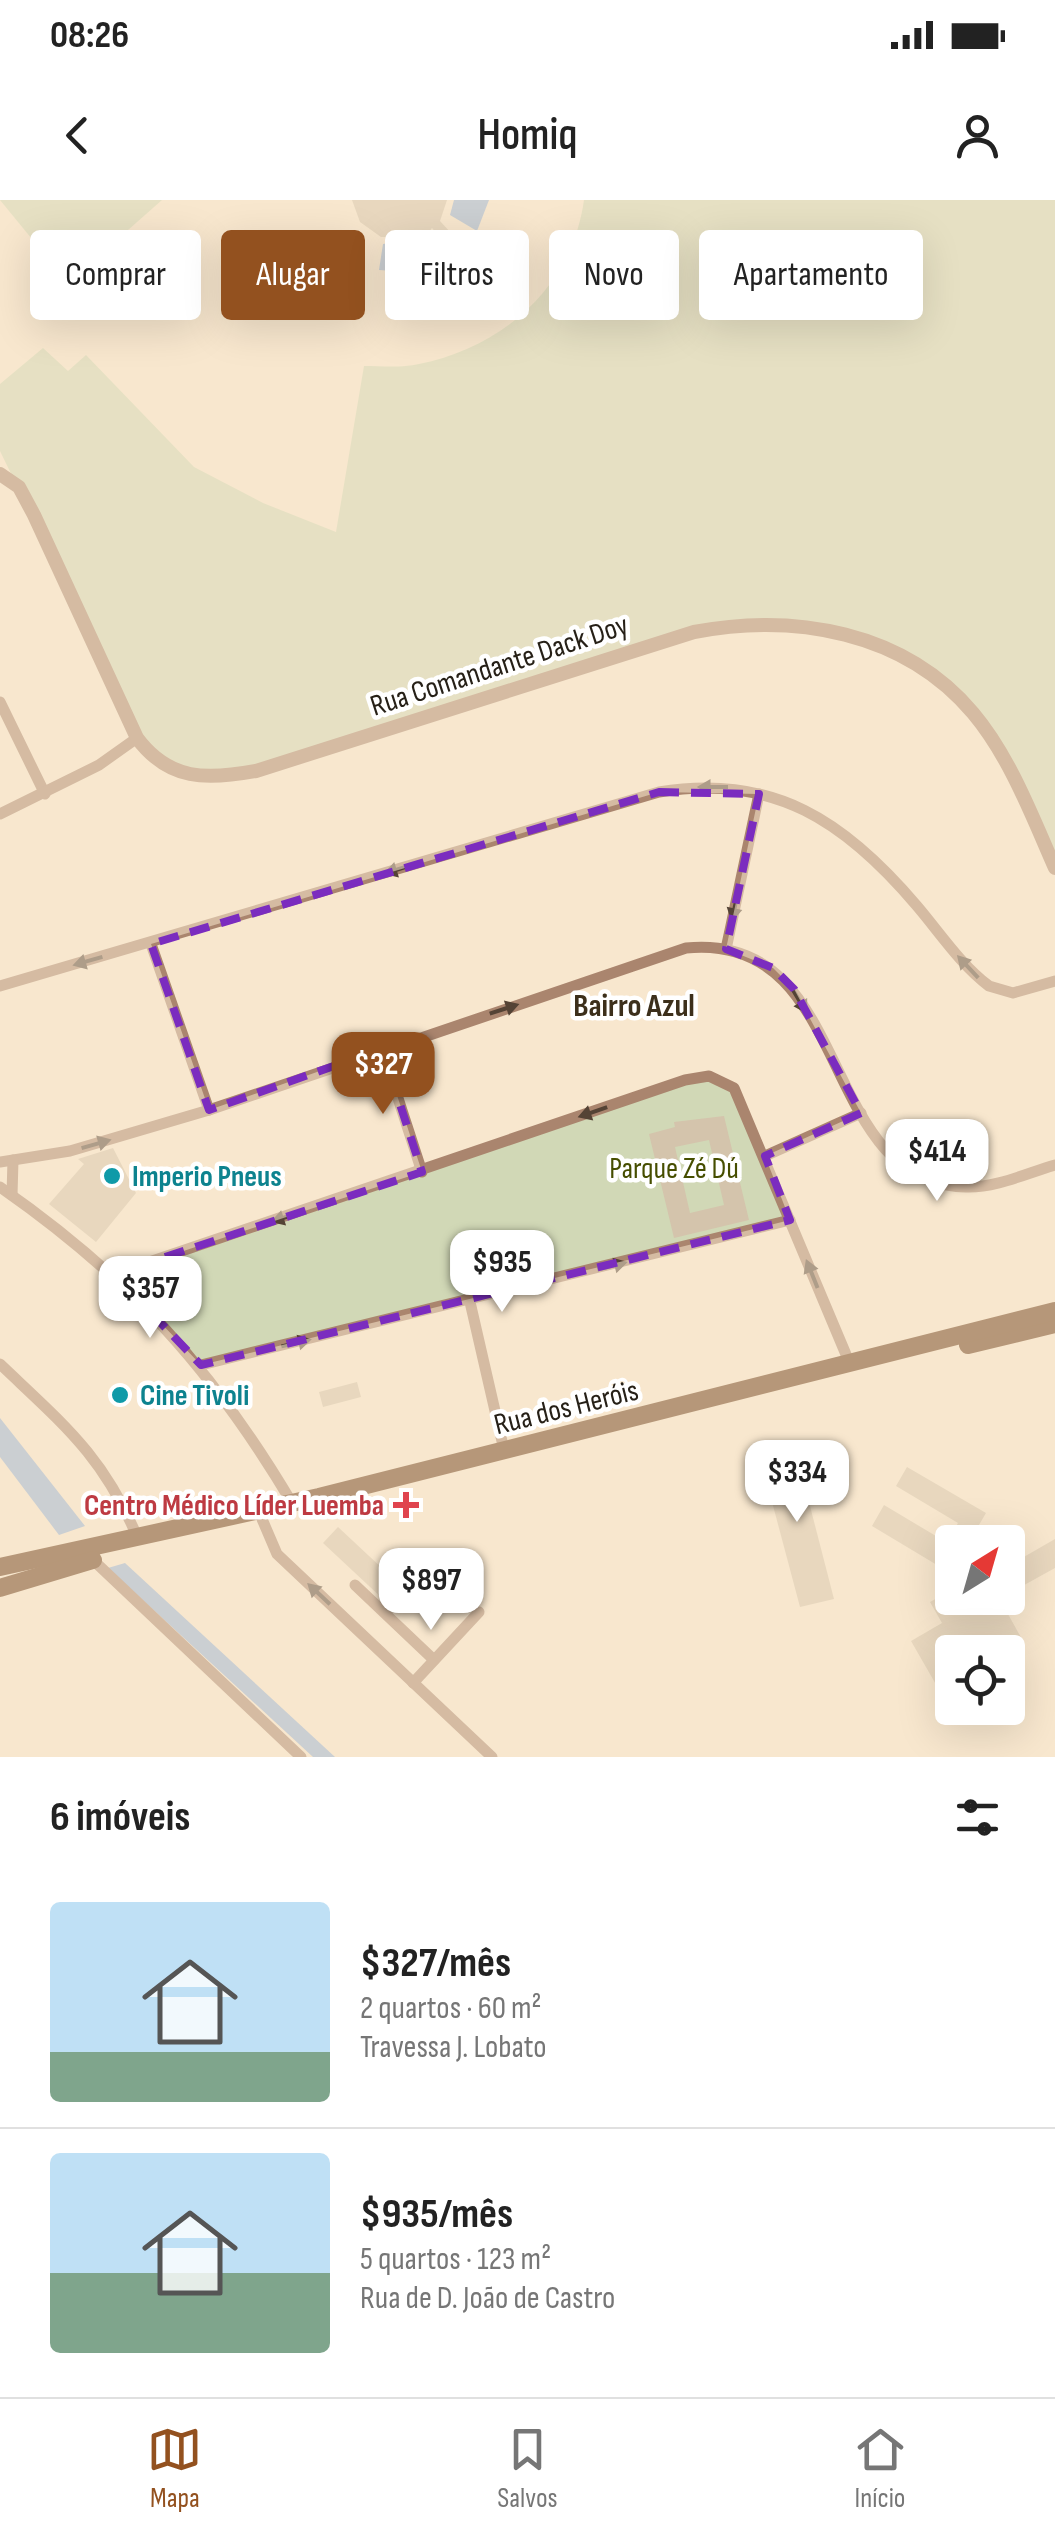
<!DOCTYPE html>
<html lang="pt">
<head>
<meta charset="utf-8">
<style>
  body { margin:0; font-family:"Sofia Sans Condensed",sans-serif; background:#f2f2f2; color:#222; height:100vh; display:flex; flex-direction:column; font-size:38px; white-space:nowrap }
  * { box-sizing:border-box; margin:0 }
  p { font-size:32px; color:#767676 }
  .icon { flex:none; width:55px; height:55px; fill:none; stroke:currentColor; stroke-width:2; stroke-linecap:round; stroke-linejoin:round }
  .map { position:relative; height:1557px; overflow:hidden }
  .side { display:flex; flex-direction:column; background:#fff; flex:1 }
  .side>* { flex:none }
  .top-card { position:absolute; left:30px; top:30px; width:995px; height:90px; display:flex; gap:20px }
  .needle { width:65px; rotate:37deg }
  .controls { position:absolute; left:935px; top:1325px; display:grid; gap:20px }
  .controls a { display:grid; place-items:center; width:90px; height:90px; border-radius:10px; background:#fff; box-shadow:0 10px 40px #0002; font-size:50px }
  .price { position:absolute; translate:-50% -85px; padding:0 22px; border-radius:20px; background:#fff; color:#222; font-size:32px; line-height:65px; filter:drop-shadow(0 2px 5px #0008) }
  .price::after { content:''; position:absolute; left:50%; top:60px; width:30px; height:22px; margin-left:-15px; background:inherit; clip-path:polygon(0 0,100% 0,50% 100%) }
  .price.active { background:#93511f; color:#fff }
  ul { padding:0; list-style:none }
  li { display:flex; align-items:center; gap:30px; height:250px; padding:0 50px }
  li+li { border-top:2px solid #e0e0e0 }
  li span { display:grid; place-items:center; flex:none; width:280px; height:200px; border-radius:10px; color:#555 }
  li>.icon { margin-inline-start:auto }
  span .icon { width:120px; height:120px; fill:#fffc; stroke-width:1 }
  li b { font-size:42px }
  h2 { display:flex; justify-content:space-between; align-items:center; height:120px; padding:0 50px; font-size:42px }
  .tag { padding:0 35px; border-radius:10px; background:#fff; box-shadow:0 10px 40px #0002; font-size:35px; line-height:90px }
  .tag.active { background:#93511f; color:#fff }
  .status { display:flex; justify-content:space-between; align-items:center; height:70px; padding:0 50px; background:#fff; direction:ltr }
  .status svg { height:28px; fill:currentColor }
  header { display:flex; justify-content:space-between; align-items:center; height:130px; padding:0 50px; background:#fff; font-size:45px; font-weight:600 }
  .dock { display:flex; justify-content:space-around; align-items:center; height:140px; border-top:2px solid #e0e0e0; background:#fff; font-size:28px; color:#767676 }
  .dock a { display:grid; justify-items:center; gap:5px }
  .dock .active { color:#93511f }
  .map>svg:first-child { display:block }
  .green { fill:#d1d8b6 }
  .water { fill:#94b1d8 }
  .building { fill:#d4c4ac; fill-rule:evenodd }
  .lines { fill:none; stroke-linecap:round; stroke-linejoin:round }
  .minor { stroke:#aa856e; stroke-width:11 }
  .tertiary { stroke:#aa856e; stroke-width:14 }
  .primary { stroke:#673612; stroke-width:18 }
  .oneway { fill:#544335 }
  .marked { fill:none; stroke:#7b2cbf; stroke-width:8; stroke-dasharray:20 12; stroke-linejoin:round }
  .culture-dot { fill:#0f9aa8; stroke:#fff; stroke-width:4 }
  .health-dot { fill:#e0444e; stroke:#fff; stroke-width:4 }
  .labels { text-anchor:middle; stroke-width:9; stroke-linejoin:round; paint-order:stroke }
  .street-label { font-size:30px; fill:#262017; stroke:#fff }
  .park-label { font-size:30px; fill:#464e00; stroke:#fff }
  .culture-label { font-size:30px; font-weight:bold; fill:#0d838f; stroke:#fff; text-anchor:start }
  .health-label { font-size:30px; font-weight:bold; fill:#be3a42; stroke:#fff; text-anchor:end }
  .neighbourhood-label { font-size:32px; font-weight:bold; fill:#3c2f1b; stroke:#fff }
</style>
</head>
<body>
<div class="status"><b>08:26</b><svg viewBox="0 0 49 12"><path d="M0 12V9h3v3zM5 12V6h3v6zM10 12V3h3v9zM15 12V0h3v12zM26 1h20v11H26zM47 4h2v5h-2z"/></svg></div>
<header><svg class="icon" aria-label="back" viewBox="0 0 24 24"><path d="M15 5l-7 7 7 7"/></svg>Homiq<svg class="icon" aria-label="person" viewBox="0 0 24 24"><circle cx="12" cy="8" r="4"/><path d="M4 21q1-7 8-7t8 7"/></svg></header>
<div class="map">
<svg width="1055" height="1557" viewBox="0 0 1055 1557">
  <rect width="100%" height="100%" fill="#f8e7ce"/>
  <!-- green -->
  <g class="green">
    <path d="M 0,0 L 162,0 L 68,83 Z"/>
    <path d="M 584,0 L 1055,0 L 1055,668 L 975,517 L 933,477 L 841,433 L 722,427 L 256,571 L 202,577 L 146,551 L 0,251 L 0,184 L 43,148 L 68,171 L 86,155 L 194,267 L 263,303 L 336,332 L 364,166 C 382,166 402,168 419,164 C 503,147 572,87 584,0 Z"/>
    <path d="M 685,880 L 728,882 L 790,1020 L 201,1165 L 114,1074 Z"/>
  </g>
  <!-- water -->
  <g class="water">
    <path d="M 454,0 L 489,0 L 477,31 L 450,15 Z"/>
    <path d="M 425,38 L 436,65 L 408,72 L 379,70 L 383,44 Z"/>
    <path d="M 0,1218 L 85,1326 L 59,1335 L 0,1257 Z"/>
    <path d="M 125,1363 L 335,1557 L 313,1557 L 108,1368 Z"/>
  </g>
  <!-- building -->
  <g class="building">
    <path d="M 352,0 L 447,0 L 440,21 L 451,33 L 442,40 L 432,28 L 425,37 L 381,37 L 360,22 Z"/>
    <path d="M 724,916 L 749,1020 L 674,1038 L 649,934 L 675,927 L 674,922 ZM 709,940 L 724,1005 L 690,1013 L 675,947 Z"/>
    <path d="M 113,948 L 136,993 L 96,1042 L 49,1004 L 84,964 L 78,959 Z"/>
    <path d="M 357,1182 L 361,1197 L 323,1207 L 319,1192 Z"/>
    <path d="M 794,1244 L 834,1399 L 800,1407 L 759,1253 Z"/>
    <path d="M 907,1267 L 986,1313 L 969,1342 L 947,1342 L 952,1346 L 952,1374 L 872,1326 L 884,1305 L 946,1342 L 958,1323 L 896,1286 Z"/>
    <path d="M 338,1327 L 399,1384 L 384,1400 L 323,1343 Z"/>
    <path d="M 1055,1339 L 1055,1368 L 1017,1389 L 1008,1366 Z"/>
    <path d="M 952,1390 L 952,1398 L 999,1398 L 1023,1441 L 1003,1452 L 952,1452 L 952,1480 L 938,1488 L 911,1441 L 942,1423 L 930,1402 Z"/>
  </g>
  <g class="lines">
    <!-- minor -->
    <g class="minor">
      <path d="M 0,502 L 45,594"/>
      <path d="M 0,614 L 99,565 L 137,538"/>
      <path d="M 151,744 L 209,910"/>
      <path d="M 726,749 L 759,594"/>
      <path d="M 0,786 L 659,592 C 774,573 846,622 917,706 C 940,733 961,765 989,786 L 1013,793 L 1055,781"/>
      <path d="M 382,849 L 422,972"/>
      <path d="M 765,956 L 861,913"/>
      <path d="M 0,962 L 70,951 L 209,910 L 686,748 C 856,731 815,984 966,987 C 996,988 1027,973 1055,965"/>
      <path d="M 0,987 C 128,1076 212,1168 292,1303"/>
      <path d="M 12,995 L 13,960"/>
      <path d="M 114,1074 L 685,880 L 709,876 L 734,888 L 850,1164"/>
      <path d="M 470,1102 L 504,1250"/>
      <path d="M 0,1164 C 63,1224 104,1256 138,1339"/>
      <path d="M 201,1165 L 790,1020"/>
      <path d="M 262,1319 L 277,1354 L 492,1557"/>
      <path d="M 93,1360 L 301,1557"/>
      <path d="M 355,1385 L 434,1460"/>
      <path d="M 413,1483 L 479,1412"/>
    </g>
    <!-- tertiary -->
    <path class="tertiary" d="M 0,274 L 19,287 L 34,315 L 137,538 C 169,581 207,580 256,571 L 694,432 C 794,413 904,431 973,513 C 1010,557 1032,616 1055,668"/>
    <!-- primary -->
    <g class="primary">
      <path d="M 968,1145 L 1055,1124"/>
      <path d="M 0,1367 L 319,1297 L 1055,1111"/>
      <path d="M 0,1388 L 93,1360"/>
    </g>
  </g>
  <!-- one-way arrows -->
  <defs><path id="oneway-solid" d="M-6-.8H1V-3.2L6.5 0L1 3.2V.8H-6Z" transform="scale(2.5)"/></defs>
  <g class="oneway">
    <use href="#oneway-solid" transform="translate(713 587) rotate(-180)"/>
    <use href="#oneway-solid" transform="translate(399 669) rotate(163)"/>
    <use href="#oneway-solid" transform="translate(735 706) rotate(102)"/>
    <use href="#oneway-solid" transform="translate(88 761) rotate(164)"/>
    <use href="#oneway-solid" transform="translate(968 767) rotate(-133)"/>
    <use href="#oneway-solid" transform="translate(799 800) rotate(59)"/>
    <use href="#oneway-solid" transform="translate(504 809) rotate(-18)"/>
    <use href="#oneway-solid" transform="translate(593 912) rotate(161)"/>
    <use href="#oneway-solid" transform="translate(96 944) rotate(-16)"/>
    <use href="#oneway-solid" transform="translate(286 1017) rotate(162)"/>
    <use href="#oneway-solid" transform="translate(612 1066) rotate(-14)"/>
    <use href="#oneway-solid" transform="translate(812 1074) rotate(-112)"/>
    <use href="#oneway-solid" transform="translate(296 1143) rotate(-13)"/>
    <use href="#oneway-solid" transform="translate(319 1394) rotate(-137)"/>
  </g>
  <!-- marked area -->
  <path d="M0 0H1055V1557H0ZM 659,592 L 759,594 L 726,749 L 773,768 L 794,789 L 861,913 L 765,956 L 790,1020 L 201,1165 L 114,1074 L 422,972 L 382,849 L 209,910 L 151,744 Z" fill="#f8e7ce" fill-opacity=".55" fill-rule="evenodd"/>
  <path class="marked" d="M 659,592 L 759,594 L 726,749 L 773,768 L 794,789 L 861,913 L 765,956 L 790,1020 L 201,1165 L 114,1074 L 422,972 L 382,849 L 209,910 L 151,744 Z"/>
  <!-- markers -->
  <g class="culture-dot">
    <circle cx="112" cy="976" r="10"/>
    <circle cx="120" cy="1195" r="10"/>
  </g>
  <path class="health-dot" d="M401 1290h10v10h10v10h-10v10h-10v-10h-10v-10h10z"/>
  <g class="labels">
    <!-- street labels -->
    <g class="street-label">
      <text transform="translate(499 465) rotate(-18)" y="10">Rua Comandante Dack Doy</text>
      <text transform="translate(566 1207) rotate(-14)" y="10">Rua dos Heróis</text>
    </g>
    <!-- park labels -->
    <g class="park-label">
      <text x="674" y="978">Parque Zé Dú</text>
    </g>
    <!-- culture labels -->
    <g class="culture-label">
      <text x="132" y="986">Imperio Pneus</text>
      <text x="140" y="1205">Cine Tivoli</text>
    </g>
    <!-- health labels -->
    <g class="health-label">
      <text x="384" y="1315">Centro Médico Líder Luemba</text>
    </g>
    <!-- neighbourhood labels -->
    <g class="neighbourhood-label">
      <text x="634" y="816">Bairro Azul</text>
    </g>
  </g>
</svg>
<div class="controls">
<a><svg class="needle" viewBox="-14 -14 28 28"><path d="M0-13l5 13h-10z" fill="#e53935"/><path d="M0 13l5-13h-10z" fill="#767676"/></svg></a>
<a><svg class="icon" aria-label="locate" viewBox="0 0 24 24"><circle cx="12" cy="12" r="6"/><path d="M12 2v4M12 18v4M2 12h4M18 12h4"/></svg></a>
</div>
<b class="price active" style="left:383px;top:917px">$327</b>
<b class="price" style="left:937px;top:1004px">$414</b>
<b class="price" style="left:502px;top:1115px">$935</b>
<b class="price" style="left:150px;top:1141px">$357</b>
<b class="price" style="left:797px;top:1325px">$334</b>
<b class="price" style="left:431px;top:1433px">$897</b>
<div class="top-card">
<a class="tag">Comprar</a>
<a class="tag active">Alugar</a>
<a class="tag">Filtros</a>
<a class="tag">Novo</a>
<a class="tag">Apartamento</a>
</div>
</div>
<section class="side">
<h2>6 imóveis<svg class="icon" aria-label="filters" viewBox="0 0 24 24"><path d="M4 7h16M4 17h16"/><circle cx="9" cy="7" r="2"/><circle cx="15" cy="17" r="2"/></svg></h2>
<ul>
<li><span style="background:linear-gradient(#bfe0f5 75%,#7fa58c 0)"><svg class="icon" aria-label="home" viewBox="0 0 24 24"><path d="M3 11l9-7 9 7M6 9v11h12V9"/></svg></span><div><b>$327/mês</b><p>2 quartos · 60 m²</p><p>Travessa J. Lobato</p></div></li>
<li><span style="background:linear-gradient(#bfe0f5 60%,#7fa58c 0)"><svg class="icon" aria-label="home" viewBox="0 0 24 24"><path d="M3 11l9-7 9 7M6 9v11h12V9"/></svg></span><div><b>$935/mês</b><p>5 quartos · 123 m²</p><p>Rua de D. João de Castro</p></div></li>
</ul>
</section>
<nav class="dock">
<a class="active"><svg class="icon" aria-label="map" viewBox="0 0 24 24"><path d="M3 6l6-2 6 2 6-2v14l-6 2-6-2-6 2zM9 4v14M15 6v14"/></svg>Mapa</a>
<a><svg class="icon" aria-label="saved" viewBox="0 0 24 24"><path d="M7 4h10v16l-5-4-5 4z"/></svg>Salvos</a>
<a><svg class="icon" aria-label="home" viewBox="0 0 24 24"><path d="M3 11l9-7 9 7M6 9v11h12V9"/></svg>Início</a>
</nav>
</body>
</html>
